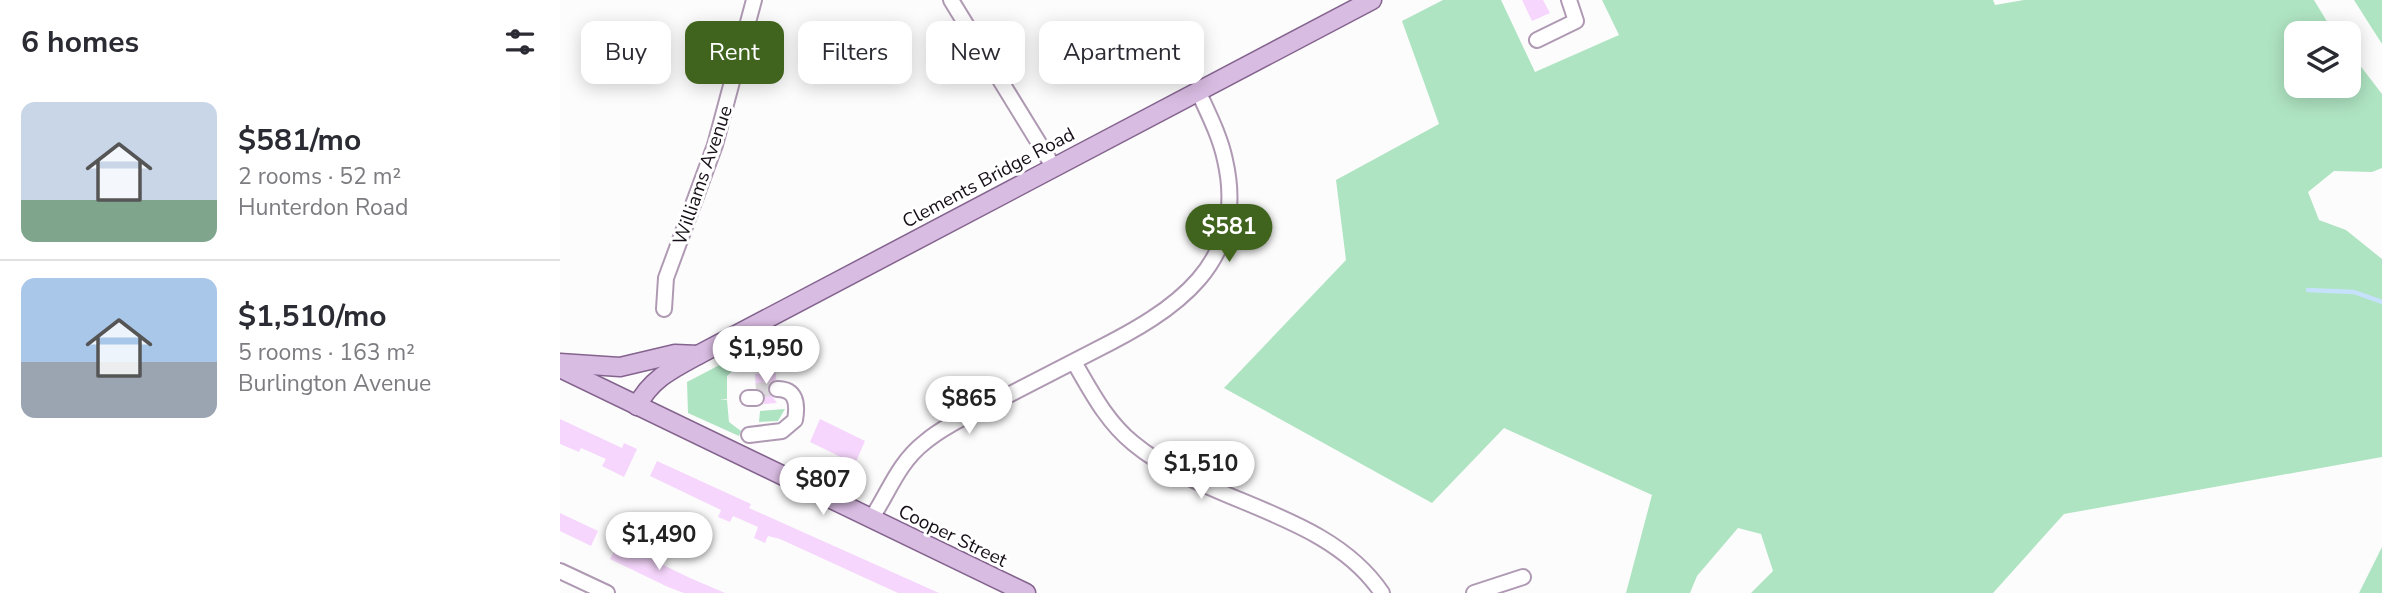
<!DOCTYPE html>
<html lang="en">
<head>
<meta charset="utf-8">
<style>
  body { margin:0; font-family:"Nunito Sans",sans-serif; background:#f7f7f7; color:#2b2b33; height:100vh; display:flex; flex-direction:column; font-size:26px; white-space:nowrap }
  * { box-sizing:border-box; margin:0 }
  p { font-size:23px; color:#7c7c81 }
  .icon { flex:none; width:38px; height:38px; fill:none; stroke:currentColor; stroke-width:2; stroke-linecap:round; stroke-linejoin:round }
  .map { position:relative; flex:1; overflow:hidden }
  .panel { display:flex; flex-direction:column; background:#fff; width:560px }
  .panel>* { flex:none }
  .hud { position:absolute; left:21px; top:21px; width:665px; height:63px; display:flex; gap:14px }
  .buttons { position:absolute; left:1724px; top:21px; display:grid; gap:14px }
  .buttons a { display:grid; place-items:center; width:77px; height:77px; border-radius:14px; background:#fff; box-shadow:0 4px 18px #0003; font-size:35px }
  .price { position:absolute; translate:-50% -60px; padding:0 16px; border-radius:24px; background:#fff; color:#222; font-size:23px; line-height:46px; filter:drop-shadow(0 2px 4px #0008) }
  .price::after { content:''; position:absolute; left:50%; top:42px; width:21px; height:16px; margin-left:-10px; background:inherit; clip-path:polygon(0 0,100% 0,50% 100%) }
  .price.current { background:#40641d; color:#fff }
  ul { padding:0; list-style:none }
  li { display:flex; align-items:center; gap:21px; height:175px; padding:0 21px }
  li+li { border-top:2px solid #e1e1e2 }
  li span { display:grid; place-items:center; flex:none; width:196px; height:140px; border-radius:14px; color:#555 }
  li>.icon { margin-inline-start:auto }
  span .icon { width:84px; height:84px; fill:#fffc; stroke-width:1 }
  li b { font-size:30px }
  h2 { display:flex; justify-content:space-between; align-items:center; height:84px; padding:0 21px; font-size:30px }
  .chip { padding:0 24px; border-radius:14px; background:#fff; box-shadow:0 4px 18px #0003; font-size:24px; line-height:63px }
  .chip.current { background:#40641d; color:#fff }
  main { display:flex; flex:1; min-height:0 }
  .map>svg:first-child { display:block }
  .green { fill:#afe4c2 }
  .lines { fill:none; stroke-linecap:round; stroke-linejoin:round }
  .stream { stroke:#c5e1fb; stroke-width:4.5 }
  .building { fill:#f6d6fc }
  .minor-tunnel { stroke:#dad8da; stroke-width:14; stroke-dasharray:14 7; stroke-linecap:butt }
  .minor-casing { stroke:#af99b3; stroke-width:18 }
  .major-casing { stroke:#84638e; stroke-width:21 }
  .minor { stroke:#fff; stroke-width:14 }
  .major { stroke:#d9bce2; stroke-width:18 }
  .labels { text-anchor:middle; stroke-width:6; stroke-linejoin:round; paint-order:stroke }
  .street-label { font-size:19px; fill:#170f18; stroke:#fff }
</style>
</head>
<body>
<main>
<section class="panel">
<h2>6 homes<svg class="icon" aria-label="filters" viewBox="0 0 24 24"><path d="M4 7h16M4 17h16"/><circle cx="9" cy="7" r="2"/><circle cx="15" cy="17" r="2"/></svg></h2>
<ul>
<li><span style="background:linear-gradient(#c9d6e8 70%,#7fa58c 0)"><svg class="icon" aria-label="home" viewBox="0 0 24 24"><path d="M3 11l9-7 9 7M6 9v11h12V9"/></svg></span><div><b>$581/mo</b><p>2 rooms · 52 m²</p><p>Hunterdon Road</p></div></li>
<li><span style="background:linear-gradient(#a9c7e8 60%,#9aa5b1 0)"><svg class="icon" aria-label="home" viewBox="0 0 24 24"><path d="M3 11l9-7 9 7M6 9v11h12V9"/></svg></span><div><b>$1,510/mo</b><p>5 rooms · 163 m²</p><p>Burlington Avenue</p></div></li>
</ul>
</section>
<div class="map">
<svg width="1822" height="593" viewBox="0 0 1822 593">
  <rect width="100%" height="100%" fill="#fcfcfc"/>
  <!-- green -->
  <g class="green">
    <path d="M 883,0 L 941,0 L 975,72 L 1059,35 L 1042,0 L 1433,0 L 1435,5 L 1464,0 L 1754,0 L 1774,33 L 1736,33 L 1736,86 L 1788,86 L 1789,51 L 1822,94 L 1822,168 L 1812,172 L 1774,171 L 1748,192 L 1759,220 L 1786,230 L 1822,259 L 1822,457 L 1504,514 L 1433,593 L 1191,593 L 1213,571 L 1201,534 L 1178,528 L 1137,576 L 1130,593 L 1066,593 L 1092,495 L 944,428 L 872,503 L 664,388 L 786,260 L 776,180 L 879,124 L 842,21 Z"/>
    <path d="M 1794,0 L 1822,0 L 1822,44 Z"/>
    <path d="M 173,358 L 178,366 L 167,376 L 167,399 L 160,400 L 167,400 L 169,422 L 181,431 L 179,436 L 128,413 L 127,382 Z"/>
    <path d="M 225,409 L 218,421 L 199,422 L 200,411 Z"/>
    <path d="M 1822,547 L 1822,593 L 1799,593 Z"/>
  </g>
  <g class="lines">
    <!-- stream -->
    <path class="stream" d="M 1748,290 L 1794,292 L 1822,302"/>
  </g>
  <!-- building -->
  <g class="building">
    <path d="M 962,0 L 983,0 L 990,13 L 972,21 Z"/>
    <path d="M 216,373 L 216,380 L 210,383 L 207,389 L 217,403 L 204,404 L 205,394 L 196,388 L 195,374 Z"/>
    <path d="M 0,419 L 62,448 L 64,443 L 77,449 L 64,477 L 42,466 L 46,459 L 21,448 L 19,452 L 0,444 Z"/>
    <path d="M 260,419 L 305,441 L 295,464 L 250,442 Z"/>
    <path d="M 97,461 L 191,504 L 189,508 L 379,593 L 338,593 L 220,539 L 208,536 L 205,543 L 194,538 L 198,527 L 173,516 L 170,522 L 158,517 L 161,510 L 90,476 Z"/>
    <path d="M 0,513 L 38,531 L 31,546 L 0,531 Z"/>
    <path d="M 58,543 L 130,578 L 165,593 L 124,593 L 108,587 L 50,559 Z"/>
  </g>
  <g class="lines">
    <!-- minor-tunnel -->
    <path class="minor-tunnel" d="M 196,390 L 217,389"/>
    <!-- minor casing -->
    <g class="minor-casing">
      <g id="minor">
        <path d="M 391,0 L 493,166"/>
        <path d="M 977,40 L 1016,21 L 1009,0"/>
        <path d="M 104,309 L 106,278 L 155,145 L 194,0"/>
        <path d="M 514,362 C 531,391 546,421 573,443 C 646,504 767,511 822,593"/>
        <path d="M 188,398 L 196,398"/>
        <path d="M 189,435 L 222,431 L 235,420 C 238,403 236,389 217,389"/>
        <path d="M 311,519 C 329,492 338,463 365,442 C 385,425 412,414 435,402 C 468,385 501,368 534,351 C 614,311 689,264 665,160 C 660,136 648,113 638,91"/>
        <path d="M 0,571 L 47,593"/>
        <path d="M 914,593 L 963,577"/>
      </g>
    </g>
    <!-- major casing -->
    <g class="major-casing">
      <g id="major">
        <path d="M 0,363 L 60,367 L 115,354 L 138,355"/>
        <path d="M 0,368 L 466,593"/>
        <path d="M 77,406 C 91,379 112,369 138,355 L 812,0"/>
      </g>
    </g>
    <!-- minor -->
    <use href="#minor" class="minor"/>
    <!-- major -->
    <use href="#major" class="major"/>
  </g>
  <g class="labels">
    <!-- street labels -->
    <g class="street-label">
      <text transform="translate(142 175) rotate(-71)" y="7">Williams Avenue</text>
      <text transform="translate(428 177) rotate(-28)" y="7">Clements Bridge Road</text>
      <text transform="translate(393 535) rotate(26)" y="7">Cooper Street</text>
    </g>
  </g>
</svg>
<div class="buttons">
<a><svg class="icon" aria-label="layers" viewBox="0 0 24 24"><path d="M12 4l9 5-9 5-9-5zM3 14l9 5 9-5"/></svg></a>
</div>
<b class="price current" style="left:669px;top:264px">$581</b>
<b class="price" style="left:206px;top:386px">$1,950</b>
<b class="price" style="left:409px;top:436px">$865</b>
<b class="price" style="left:641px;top:501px">$1,510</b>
<b class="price" style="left:263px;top:517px">$807</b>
<b class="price" style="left:99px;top:572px">$1,490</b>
<div class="hud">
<a class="chip">Buy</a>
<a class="chip current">Rent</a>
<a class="chip">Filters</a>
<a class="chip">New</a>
<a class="chip">Apartment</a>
</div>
</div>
</main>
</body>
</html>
